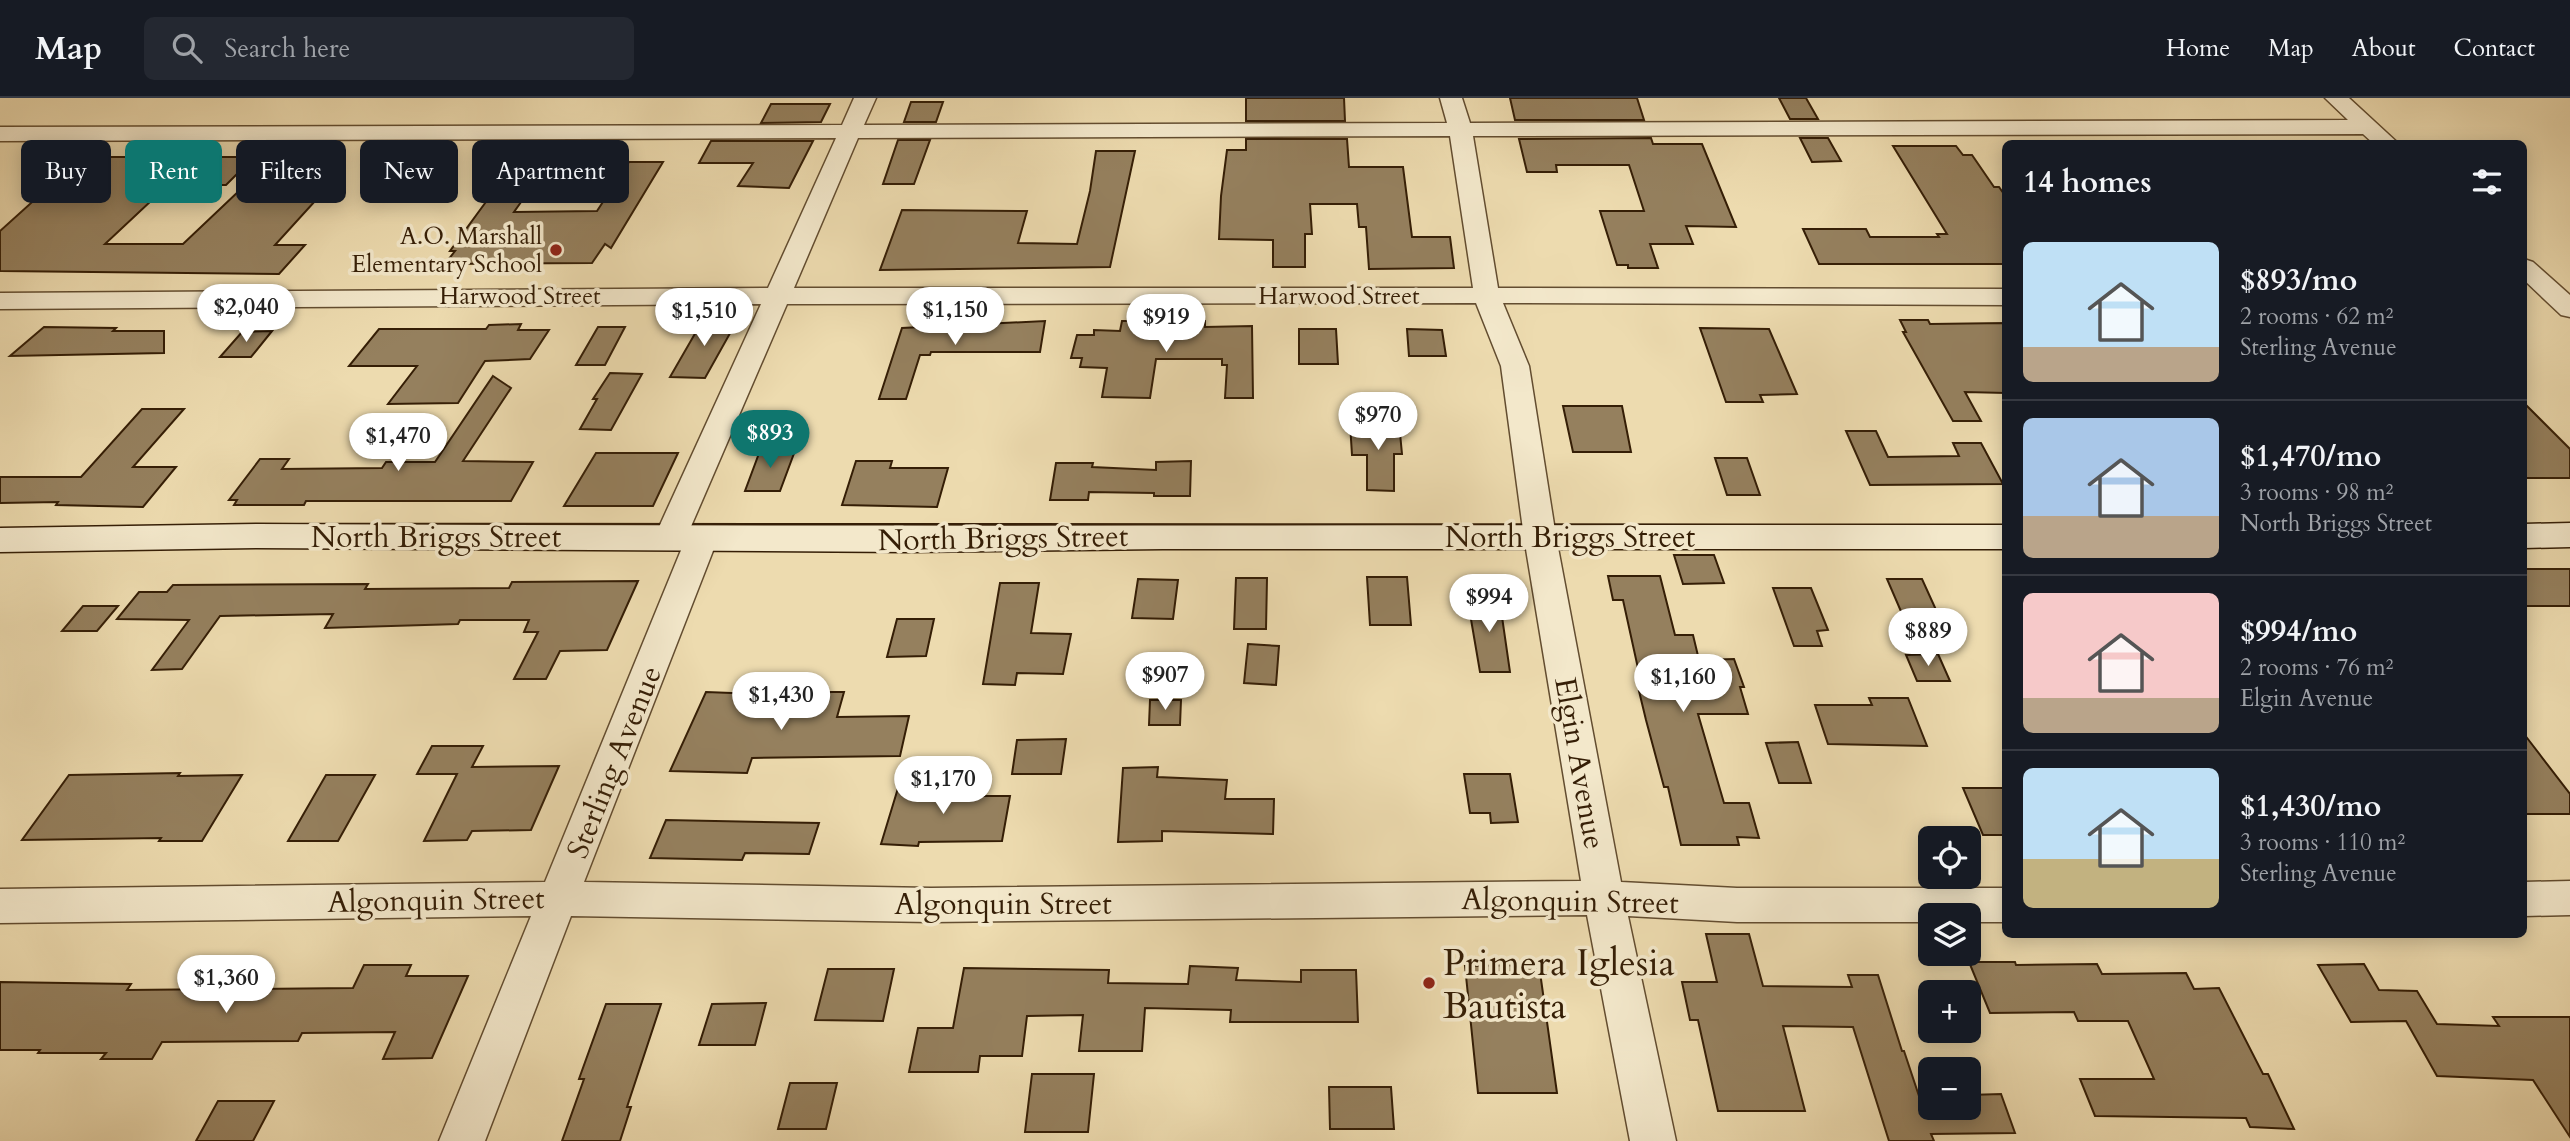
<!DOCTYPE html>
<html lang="en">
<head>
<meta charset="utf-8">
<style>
  body { margin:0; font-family:Cardo,serif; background:#242831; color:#f1f3f6; height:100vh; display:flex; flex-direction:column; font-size:26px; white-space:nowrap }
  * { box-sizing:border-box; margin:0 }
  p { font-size:23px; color:#9ea1a6 }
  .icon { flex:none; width:38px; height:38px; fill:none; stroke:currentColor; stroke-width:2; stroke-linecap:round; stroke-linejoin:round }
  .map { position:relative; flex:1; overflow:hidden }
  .drawer { position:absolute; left:2002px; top:42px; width:525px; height:798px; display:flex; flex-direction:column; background:#171b24; border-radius:10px; box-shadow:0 4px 18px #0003 }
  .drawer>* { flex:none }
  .guide { position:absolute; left:21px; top:42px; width:665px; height:63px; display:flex; gap:14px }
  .tools { position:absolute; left:1918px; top:728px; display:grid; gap:14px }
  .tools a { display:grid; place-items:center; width:63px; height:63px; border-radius:10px; background:#171b24; box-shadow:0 4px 18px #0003; font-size:35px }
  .price { position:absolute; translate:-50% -60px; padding:0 16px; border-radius:24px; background:#fff; color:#222; font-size:23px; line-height:46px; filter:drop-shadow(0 2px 4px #0008) }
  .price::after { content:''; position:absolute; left:50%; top:42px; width:21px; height:16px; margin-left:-10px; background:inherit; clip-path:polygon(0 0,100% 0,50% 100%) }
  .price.current { background:#0f766e; color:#fff }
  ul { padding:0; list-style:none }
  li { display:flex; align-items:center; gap:21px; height:175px; padding:0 21px }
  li+li { border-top:2px solid #363941 }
  li span { display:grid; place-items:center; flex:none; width:196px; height:140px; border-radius:10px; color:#555 }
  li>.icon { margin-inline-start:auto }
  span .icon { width:84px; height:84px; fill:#fffc; stroke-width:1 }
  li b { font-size:30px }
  h2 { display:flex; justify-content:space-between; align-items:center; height:84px; padding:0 21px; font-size:30px }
  .pill { padding:0 24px; border-radius:10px; background:#171b24; box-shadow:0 4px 18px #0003; font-size:24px; line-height:63px }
  .pill.current { background:#0f766e; color:#fff }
  header { display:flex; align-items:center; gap:42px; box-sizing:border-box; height:98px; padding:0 35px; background:#171b24; border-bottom:2px solid #363941 }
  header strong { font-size:33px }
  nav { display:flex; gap:38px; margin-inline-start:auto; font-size:24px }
  .search { width:490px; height:63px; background:#242831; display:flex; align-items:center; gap:18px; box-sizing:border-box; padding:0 24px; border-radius:10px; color:#9ea1a6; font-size:26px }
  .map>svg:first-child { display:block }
  .building { fill:#95805e; stroke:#351e06; stroke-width:2 }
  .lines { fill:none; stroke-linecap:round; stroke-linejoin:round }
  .street-casing { stroke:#634d30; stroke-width:3 }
  .secondary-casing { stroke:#351e06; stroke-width:3 }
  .street { fill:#f3e8cb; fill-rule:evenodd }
  .secondary { fill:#f3e8cb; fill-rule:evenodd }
  .poi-dot { fill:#8f2418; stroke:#f3e8cb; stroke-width:2.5 }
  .labels { text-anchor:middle; stroke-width:7; stroke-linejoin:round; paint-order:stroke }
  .far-poi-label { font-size:24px; fill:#351e06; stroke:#f3e8cb; text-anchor:end }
  .far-street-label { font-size:24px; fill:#351e06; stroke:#f3e8cb }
  .street-label { font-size:30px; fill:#351e06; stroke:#f3e8cb }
  .near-poi-label { font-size:37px; fill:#351e06; stroke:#f3e8cb; text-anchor:start }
</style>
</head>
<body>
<header>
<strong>Map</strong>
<div class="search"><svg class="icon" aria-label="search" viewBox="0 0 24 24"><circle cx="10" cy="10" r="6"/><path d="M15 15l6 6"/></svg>Search here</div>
<nav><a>Home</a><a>Map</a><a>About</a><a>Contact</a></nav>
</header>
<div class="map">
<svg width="2570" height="1043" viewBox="0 0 2570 1043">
  <rect width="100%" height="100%" fill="#eddbaf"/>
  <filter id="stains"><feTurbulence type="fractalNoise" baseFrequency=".00286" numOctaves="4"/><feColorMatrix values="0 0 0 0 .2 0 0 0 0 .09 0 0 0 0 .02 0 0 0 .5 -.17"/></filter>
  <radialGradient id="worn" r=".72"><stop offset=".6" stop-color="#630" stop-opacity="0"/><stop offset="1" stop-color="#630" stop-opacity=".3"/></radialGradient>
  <!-- building -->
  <g class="building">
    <path d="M 1246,0 L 1344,0 L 1345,23 L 1246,23 Z"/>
    <path d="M 1510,0 L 1637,0 L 1644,22 L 1515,22 Z"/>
    <path d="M 1779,0 L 1806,0 L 1818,21 L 1790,21 Z"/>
    <path d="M 911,4 L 943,4 L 936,24 L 904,24 Z"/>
    <path d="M 771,6 L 830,6 L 821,24 L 761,25 Z"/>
    <path d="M 1651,40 L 1653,46 L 1702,46 L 1736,129 L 1686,128 L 1693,146 L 1650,146 L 1658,170 L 1628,170 L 1628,167 L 1617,167 L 1600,113 L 1644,113 L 1629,67 L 1556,67 L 1557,74 L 1527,74 L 1519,41 Z"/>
    <path d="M 1800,40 L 1828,40 L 1841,63 L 1812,64 Z"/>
    <path d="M 1246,41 L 1347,41 L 1349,69 L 1403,69 L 1412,139 L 1450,139 L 1454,170 L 1369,171 L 1366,129 L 1359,129 L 1357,106 L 1310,106 L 1312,136 L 1305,136 L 1305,169 L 1273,169 L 1273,142 L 1219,141 L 1221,98 L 1227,52 L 1246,52 Z"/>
    <path d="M 898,42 L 930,42 L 914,86 L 883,86 Z"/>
    <path d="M 711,43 L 813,43 L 789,90 L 738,88 L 753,65 L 699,65 Z"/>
    <path d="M 1893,48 L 1956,48 L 1963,57 L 1972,57 L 1994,89 L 1999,89 L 2006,99 L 2006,166 L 1819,166 L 1803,131 L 1866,131 L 1870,139 L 1939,139 L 1937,136 L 1947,136 Z"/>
    <path d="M 1096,53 L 1135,53 L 1110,169 L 880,172 L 902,112 L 1027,113 L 1018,145 L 1077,146 L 1090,93 Z"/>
    <path d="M 82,59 L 254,59 L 226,87 L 168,87 L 105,146 L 183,146 L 241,91 L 326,91 L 275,147 L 305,147 L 279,176 L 0,173 L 0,133 Z"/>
    <path d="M 629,64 L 663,64 L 611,150 L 605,146 L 592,165 L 445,166 L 455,153 L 450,153 L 491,97 L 526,97 L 514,114 L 597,113 Z"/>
    <path d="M 704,220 L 738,221 L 705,280 L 670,279 Z"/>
    <path d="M 1900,222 L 1928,222 L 1930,226 L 2006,225 L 2006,295 L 1965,294 L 1981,323 L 1953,323 L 1903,234 L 1906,234 Z"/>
    <path d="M 1045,223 L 1040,254 L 931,254 L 930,257 L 920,257 L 906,301 L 879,301 L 902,230 Z"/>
    <path d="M 1122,223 L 1205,223 L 1205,229 L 1252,228 L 1253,300 L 1225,300 L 1227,267 L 1222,267 L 1222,261 L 1156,261 L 1150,300 L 1102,299 L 1107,270 L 1080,269 L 1082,260 L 1071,260 L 1077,237 L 1094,237 L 1094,232 L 1120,233 Z"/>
    <path d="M 521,226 L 518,232 L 549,232 L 530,261 L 485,263 L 458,305 L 388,306 L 417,268 L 349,268 L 379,231 L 486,231 L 489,227 Z"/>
    <path d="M 44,229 L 116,230 L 113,233 L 164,233 L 164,255 L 10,258 Z"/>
    <path d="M 598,229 L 625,229 L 605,267 L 576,267 Z"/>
    <path d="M 1700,230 L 1769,231 L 1797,296 L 1760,297 L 1763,304 L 1726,304 Z"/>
    <path d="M 1299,231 L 1336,231 L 1338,266 L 1299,266 Z"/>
    <path d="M 1407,231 L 1442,232 L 1446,258 L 1409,258 Z"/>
    <path d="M 272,233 L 251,259 L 220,259 L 242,234 Z"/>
    <path d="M 610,275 L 642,276 L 611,332 L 580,331 L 597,301 L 593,301 Z"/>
    <path d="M 493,278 L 511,290 L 463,363 L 533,364 L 511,403 L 306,403 L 304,407 L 234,407 L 237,402 L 229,402 L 260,361 L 289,361 L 282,371 L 382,370 L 386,364 L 435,364 Z"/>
    <path d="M 2524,305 L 2570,351 L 2570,380 L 2524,380 Z"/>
    <path d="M 1563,308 L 1622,308 L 1631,354 L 1573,354 Z"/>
    <path d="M 142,311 L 184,311 L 133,369 L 176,369 L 143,409 L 56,407 L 58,404 L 0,405 L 0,379 L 81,379 Z"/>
    <path d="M 1350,325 L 1399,325 L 1402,356 L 1394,356 L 1394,393 L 1367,392 L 1367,357 L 1352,357 Z"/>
    <path d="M 1846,333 L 1876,333 L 1888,359 L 1959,358 L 1953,345 L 1981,345 L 2003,386 L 1870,387 Z"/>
    <path d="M 761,350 L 796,350 L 780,393 L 745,393 Z"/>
    <path d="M 596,355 L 678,355 L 653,408 L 564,408 Z"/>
    <path d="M 1715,360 L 1747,360 L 1760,397 L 1727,397 Z"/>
    <path d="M 856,363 L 892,363 L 890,370 L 948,370 L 937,409 L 842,407 Z"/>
    <path d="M 1191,363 L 1190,398 L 1154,398 L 1154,395 L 1089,394 L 1088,402 L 1050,402 L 1056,365 L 1093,365 L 1092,369 L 1156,372 L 1156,364 Z"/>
    <path d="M 1674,457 L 1714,457 L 1724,485 L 1683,486 Z"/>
    <rect x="2524" y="471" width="46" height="37"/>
    <path d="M 1608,478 L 1660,478 L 1675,537 L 1693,537 L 1699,562 L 1734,561 L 1744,589 L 1740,589 L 1748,616 L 1698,616 L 1724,705 L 1749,705 L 1759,740 L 1737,739 L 1739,747 L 1681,747 L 1668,689 L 1664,689 L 1646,622 L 1639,593 L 1643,593 L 1623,502 L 1613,502 Z"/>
    <path d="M 1367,479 L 1407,479 L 1411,527 L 1370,527 Z"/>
    <path d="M 1236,480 L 1267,480 L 1266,531 L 1234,531 Z"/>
    <path d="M 1138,481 L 1178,482 L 1173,521 L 1132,520 Z"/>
    <path d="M 1887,481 L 1922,481 L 1942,525 L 1906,525 Z"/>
    <path d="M 638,483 L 607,552 L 560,553 L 546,581 L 514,581 L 538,534 L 524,534 L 529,522 L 460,522 L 458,526 L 325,530 L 333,516 L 220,518 L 182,571 L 152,572 L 189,522 L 117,521 L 139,494 L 167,494 L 173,487 L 368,486 L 365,491 L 509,490 L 512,484 Z"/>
    <path d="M 1000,485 L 1039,485 L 1031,535 L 1071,536 L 1063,576 L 1017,575 L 1015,587 L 983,586 Z"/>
    <path d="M 1773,490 L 1811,490 L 1828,532 L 1817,533 L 1822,548 L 1794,548 Z"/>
    <path d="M 1467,498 L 1499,498 L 1510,574 L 1480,574 Z"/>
    <path d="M 83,508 L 118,508 L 97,533 L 62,533 Z"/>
    <path d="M 897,521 L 934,521 L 926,558 L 887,559 Z"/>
    <path d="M 1248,546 L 1279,548 L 1276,587 L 1244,585 Z"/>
    <path d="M 1938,556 L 1950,583 L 1917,583 L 1906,557 Z"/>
    <path d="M 706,594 L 812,598 L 814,594 L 844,594 L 837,619 L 909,618 L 900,658 L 752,660 L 747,675 L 670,673 Z"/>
    <path d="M 1869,600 L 1908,600 L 1927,648 L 1828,646 L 1815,607 L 1872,607 Z"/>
    <path d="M 1150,602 L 1181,602 L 1180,627 L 1149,627 Z"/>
    <path d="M 2524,636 L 2570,696 L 2570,716 L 2524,716 Z"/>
    <path d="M 1066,641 L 1061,676 L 1012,676 L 1017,642 Z"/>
    <path d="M 1798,644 L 1811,685 L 1779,685 L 1766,645 Z"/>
    <path d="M 432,648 L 483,648 L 472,669 L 559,668 L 531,732 L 472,733 L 467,742 L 424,743 L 457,676 L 417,676 Z"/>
    <path d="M 1158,669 L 1157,679 L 1227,682 L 1225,701 L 1274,701 L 1273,736 L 1162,733 L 1162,743 L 1118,744 L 1123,670 Z"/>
    <path d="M 180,675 L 178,678 L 242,677 L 202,743 L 159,743 L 161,740 L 22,742 L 69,677 Z"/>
    <path d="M 1464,676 L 1510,676 L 1518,724 L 1491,725 L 1490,715 L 1470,715 Z"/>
    <path d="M 326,677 L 375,677 L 338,743 L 288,743 Z"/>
    <path d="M 902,677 L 937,679 L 932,698 L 1010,698 L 1002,743 L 919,744 L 918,748 L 881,746 Z"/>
    <path d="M 1963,690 L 2006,690 L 2006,737 L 1983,737 Z"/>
    <path d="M 666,722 L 819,725 L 809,756 L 745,755 L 742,762 L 650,760 Z"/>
    <path d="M 1706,836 L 1749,836 L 1763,888 L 1852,889 L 1848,877 L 1878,877 L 1902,953 L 1904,953 L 1923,1010 L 1969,1010 L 1969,997 L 2001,996 L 2015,1035 L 1931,1036 L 1934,1043 L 1889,1043 L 1853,929 L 1783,928 L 1805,1013 L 1718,1013 L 1698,922 L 1690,922 L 1682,884 L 1717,884 Z"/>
    <path d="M 1969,864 L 2015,864 L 2016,867 L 2097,866 L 2102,876 L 2186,875 L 2194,891 L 2219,890 L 2263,976 L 2268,976 L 2294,1031 L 2250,1029 L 2246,1020 L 2095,1018 L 2080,981 L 2154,981 L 2128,923 L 2078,923 L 2074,914 L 1990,915 Z"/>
    <path d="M 2364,866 L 2379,892 L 2417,893 L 2437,926 L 2499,928 L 2493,919 L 2570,919 L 2570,1039 L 2533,982 L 2437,978 L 2406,923 L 2351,924 L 2318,867 Z"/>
    <path d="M 364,867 L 411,867 L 406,878 L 468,878 L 432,960 L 383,961 L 395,934 L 302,935 L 298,943 L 162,944 L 152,961 L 101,961 L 106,955 L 38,955 L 40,952 L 0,952 L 0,884 L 131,886 L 127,892 L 353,890 Z"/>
    <path d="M 1539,867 L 1557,995 L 1478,995 L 1465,868 Z"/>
    <path d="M 1190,868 L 1238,870 L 1236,882 L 1301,884 L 1301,872 L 1356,872 L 1358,924 L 1230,924 L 1231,912 L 1145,910 L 1142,953 L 1079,953 L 1083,917 L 1027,918 L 1022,958 L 980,958 L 978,974 L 909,974 L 918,930 L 953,930 L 964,870 L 1109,872 L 1108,885 L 1188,886 Z"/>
    <path d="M 828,871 L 894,871 L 883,923 L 815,922 Z"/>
    <path d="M 766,905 L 755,947 L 699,947 L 712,906 Z"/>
    <path d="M 606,906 L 661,906 L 627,1009 L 631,1009 L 620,1043 L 562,1043 L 584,981 L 579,981 Z"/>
    <path d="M 1032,976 L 1094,976 L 1088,1034 L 1025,1034 Z"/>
    <path d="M 790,985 L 837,985 L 826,1031 L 778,1031 Z"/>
    <path d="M 1329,989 L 1391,989 L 1394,1031 L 1330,1031 Z"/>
    <path d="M 218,1003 L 274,1003 L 253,1043 L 196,1043 Z"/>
  </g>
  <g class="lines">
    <!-- street casing -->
    <g class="street-casing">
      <g id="street">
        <path d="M 854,0 L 876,0 L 864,27 L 1447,25 L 1440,0 L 1462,0 L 1470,25 L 2348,22 L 2325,0 L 2349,0 L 2399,46 L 2374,46 L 2363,36 L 1473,38 L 1498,190 L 2006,191 L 2006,207 L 1503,205 L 1529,268 L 1556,439 L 1621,784 L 1737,790 L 2006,790 L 2006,824 L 1969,824 L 1969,817 L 1930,817 L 1930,824 L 1737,824 L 1628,818 L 1676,1043 L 1630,1043 L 1587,817 L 931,824 L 571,818 L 485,1043 L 439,1043 L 531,818 L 0,825 L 0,791 L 545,784 L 686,440 L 691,432 L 702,429 L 713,432 L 718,440 L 584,784 L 931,790 L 1581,783 L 1524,439 L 1501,268 L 1476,205 L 787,206 L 686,440 L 681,448 L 670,451 L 659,448 L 654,440 L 761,206 L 0,211 L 0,195 L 768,190 L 836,40 L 0,43 L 0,29 L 842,27 ZM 1450,38 L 1473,190 L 794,190 L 858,40 Z"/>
        <path d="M 2524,161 L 2533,164 L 2570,197 L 2570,219 L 2561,217 L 2524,182 Z"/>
        <path d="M 2570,783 L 2570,817 L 2524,818 L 2524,784 Z"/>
      </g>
    </g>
    <!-- secondary casing -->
    <g class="secondary-casing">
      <g id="secondary">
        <path d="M 2570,425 L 2570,449 L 2524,450 L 2524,426 Z"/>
        <path d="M 256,426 C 839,429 1422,427 2006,427 L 2006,451 L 1163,451 L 909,454 L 256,450 L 0,454 L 0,430 Z"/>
      </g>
    </g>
    <!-- street -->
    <use href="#street" class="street"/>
    <!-- secondary -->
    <use href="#secondary" class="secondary"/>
  </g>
  <!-- markers -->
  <g class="poi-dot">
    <circle cx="556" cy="152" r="7"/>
    <circle cx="1429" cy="885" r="7"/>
  </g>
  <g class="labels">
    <!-- far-poi labels -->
    <g class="far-poi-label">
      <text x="542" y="146">A.O. Marshall<tspan x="542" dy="28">Elementary School</tspan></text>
    </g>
    <!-- far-street labels -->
    <g class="far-street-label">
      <text x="520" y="206">Harwood Street</text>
      <text x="1339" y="206">Harwood Street</text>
    </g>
    <!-- street labels -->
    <g class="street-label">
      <text x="436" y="449">North Briggs Street</text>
      <text x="1570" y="449">North Briggs Street</text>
      <text transform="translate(1003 440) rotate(-1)" y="10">North Briggs Street</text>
      <text transform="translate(614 664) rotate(-68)" y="10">Sterling Avenue</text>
      <text transform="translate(1580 665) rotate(80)" y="10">Elgin Avenue</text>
      <text transform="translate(436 802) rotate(-1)" y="10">Algonquin Street</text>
      <text transform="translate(1570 803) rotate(1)" y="10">Algonquin Street</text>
      <text x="1003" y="816">Algonquin Street</text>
    </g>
    <!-- near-poi labels -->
    <g class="near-poi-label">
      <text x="1443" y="877">Primera Iglesia<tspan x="1443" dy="43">Bautista</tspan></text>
    </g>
  </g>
  <rect width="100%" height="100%" filter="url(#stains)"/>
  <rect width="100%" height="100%" fill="url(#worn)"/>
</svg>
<div class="tools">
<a><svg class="icon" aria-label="locate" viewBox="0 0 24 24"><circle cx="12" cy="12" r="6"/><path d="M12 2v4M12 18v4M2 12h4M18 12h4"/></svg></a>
<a><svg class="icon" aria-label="layers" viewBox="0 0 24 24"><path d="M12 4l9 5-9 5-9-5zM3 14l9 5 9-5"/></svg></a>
<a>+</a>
<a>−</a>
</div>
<b class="price" style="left:246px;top:246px">$2,040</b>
<b class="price" style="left:955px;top:249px">$1,150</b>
<b class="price" style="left:704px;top:250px">$1,510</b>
<b class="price" style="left:1166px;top:256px">$919</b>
<b class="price" style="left:1378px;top:354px">$970</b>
<b class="price current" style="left:770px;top:372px">$893</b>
<b class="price" style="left:398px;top:375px">$1,470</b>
<b class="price" style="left:1489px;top:536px">$994</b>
<b class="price" style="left:1928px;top:570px">$889</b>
<b class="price" style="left:1165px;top:614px">$907</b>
<b class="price" style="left:1683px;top:616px">$1,160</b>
<b class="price" style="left:781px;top:634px">$1,430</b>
<b class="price" style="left:943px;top:718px">$1,170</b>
<b class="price" style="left:226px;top:917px">$1,360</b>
<div class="guide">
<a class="pill">Buy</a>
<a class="pill current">Rent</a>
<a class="pill">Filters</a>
<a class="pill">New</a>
<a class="pill">Apartment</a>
</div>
<section class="drawer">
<h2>14 homes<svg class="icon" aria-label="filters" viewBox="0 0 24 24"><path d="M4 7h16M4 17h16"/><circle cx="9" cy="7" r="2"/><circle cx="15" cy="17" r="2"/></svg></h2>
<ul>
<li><span style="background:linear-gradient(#bfe0f5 75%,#b9a48a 0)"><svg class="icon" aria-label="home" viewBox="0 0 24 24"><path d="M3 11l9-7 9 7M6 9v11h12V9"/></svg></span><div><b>$893/mo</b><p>2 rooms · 62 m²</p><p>Sterling Avenue</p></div></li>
<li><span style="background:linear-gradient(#a9c7e8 70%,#b9a48a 0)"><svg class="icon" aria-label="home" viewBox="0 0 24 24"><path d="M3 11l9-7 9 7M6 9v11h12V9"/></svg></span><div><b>$1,470/mo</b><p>3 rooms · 98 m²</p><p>North Briggs Street</p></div></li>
<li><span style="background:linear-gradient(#f6c9c9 75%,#b9a48a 0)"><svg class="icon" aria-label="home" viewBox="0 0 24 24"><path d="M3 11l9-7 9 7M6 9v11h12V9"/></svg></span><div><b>$994/mo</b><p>2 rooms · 76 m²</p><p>Elgin Avenue</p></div></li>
<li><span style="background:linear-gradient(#bfe0f5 65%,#c2b280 0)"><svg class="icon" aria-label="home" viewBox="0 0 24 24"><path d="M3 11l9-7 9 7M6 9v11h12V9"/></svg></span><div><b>$1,430/mo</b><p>3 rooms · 110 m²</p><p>Sterling Avenue</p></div></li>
</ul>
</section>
</div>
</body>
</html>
